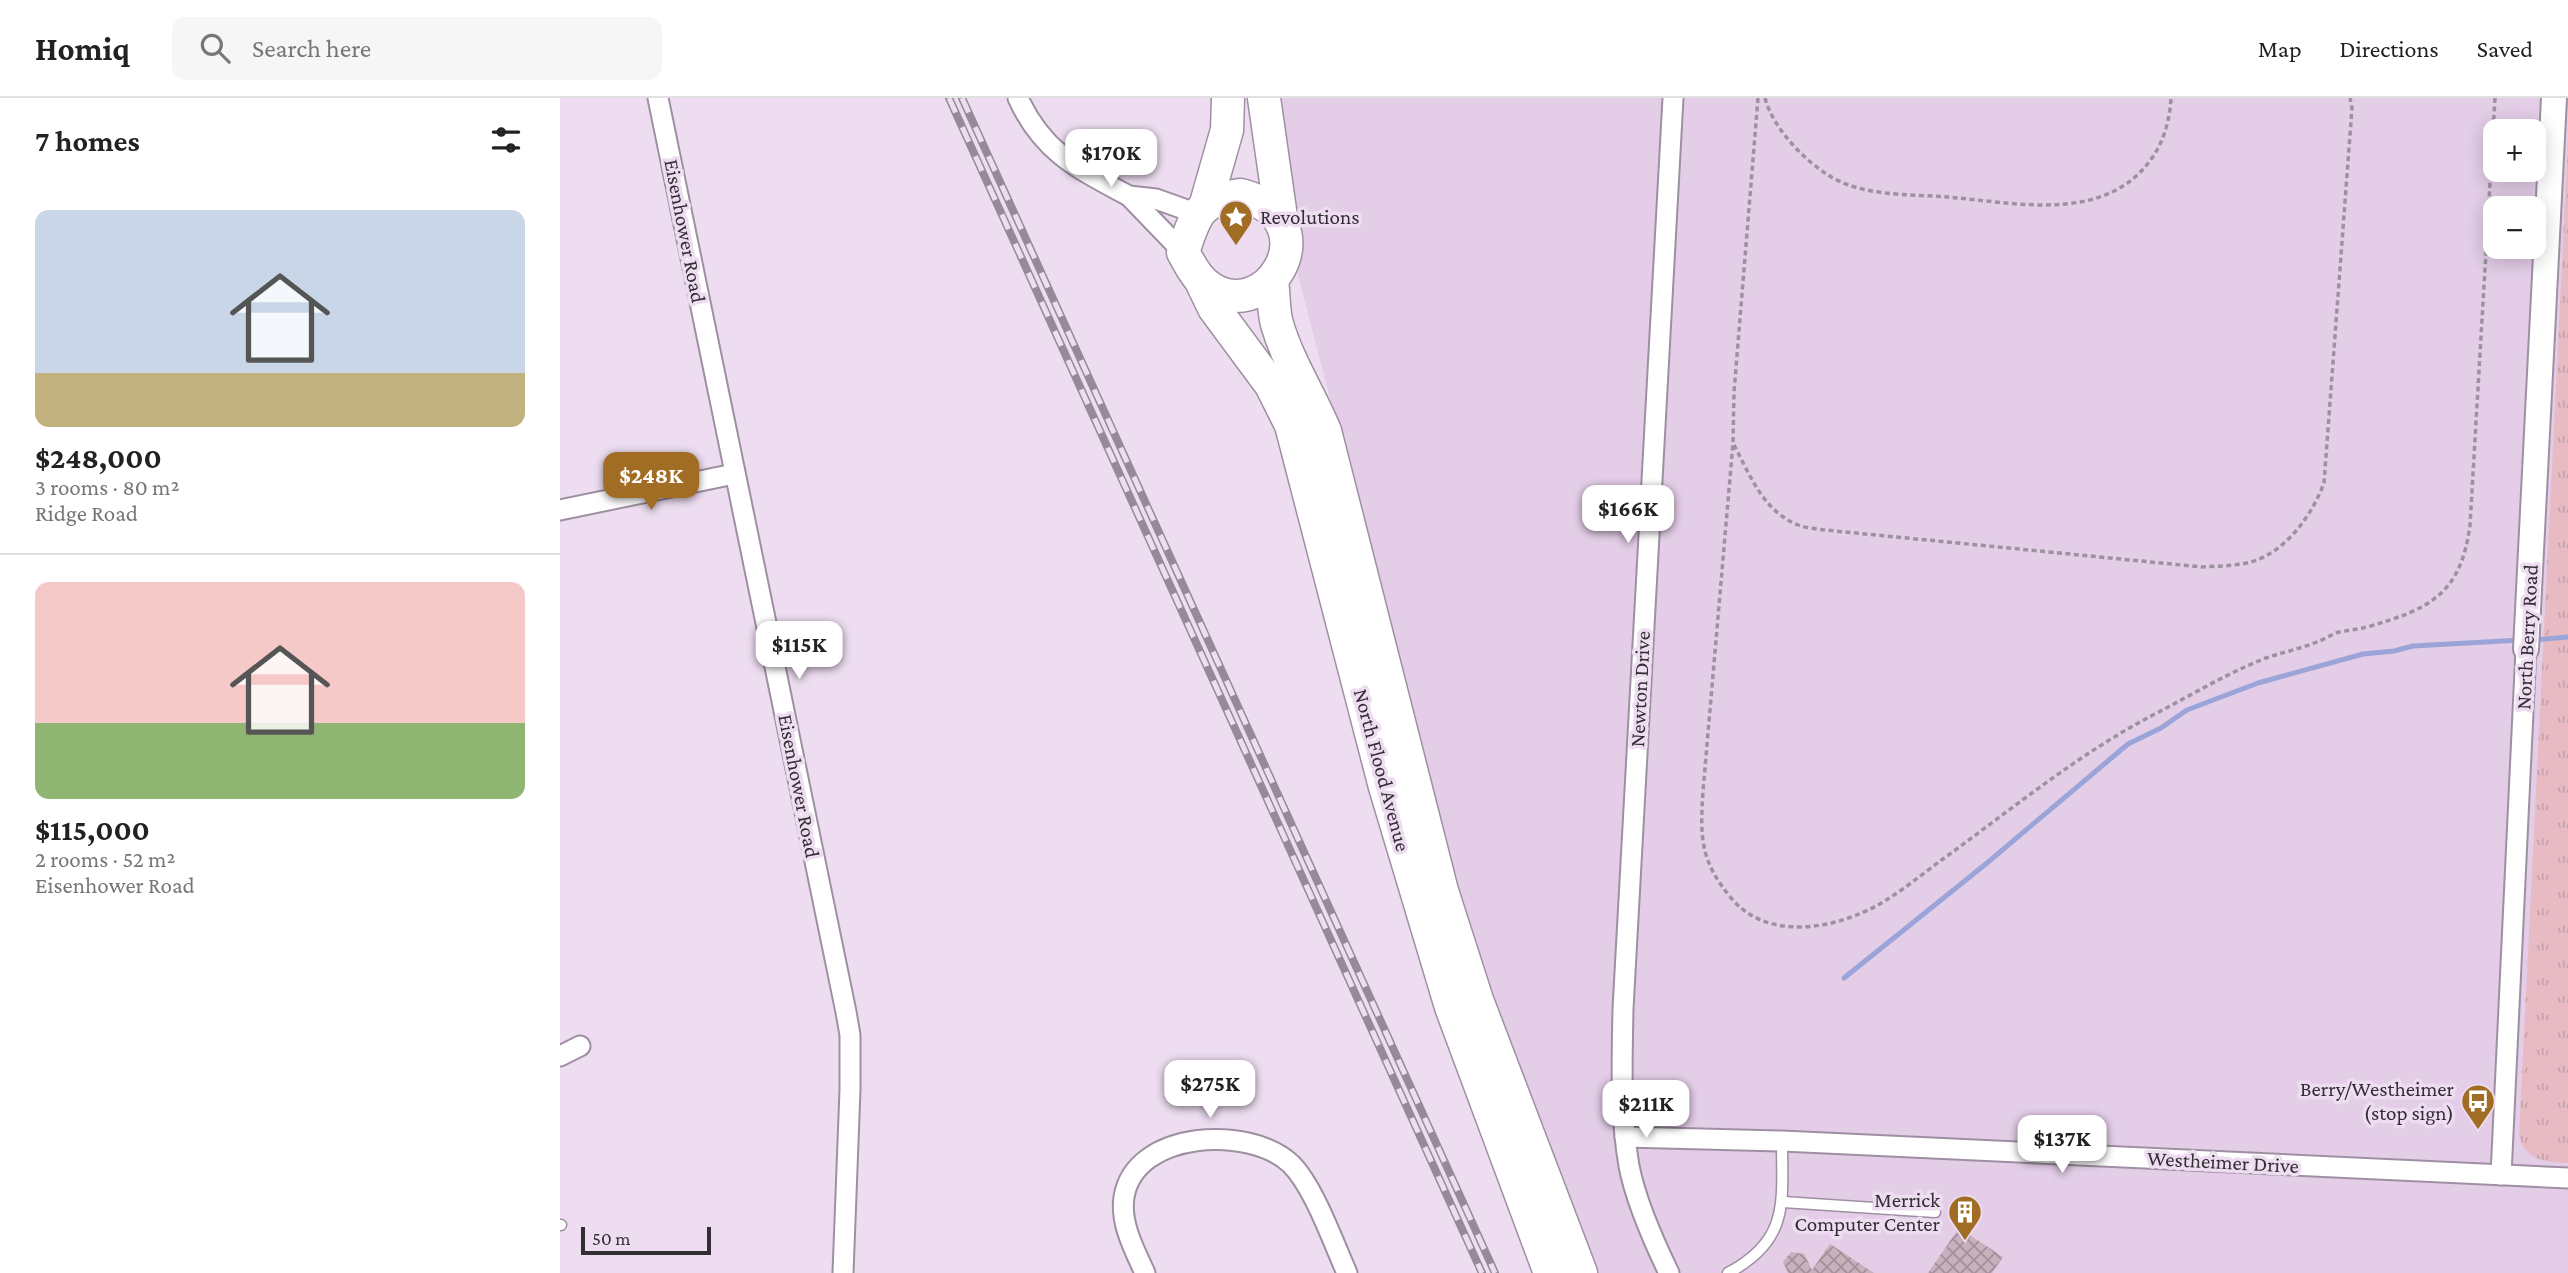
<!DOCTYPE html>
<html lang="en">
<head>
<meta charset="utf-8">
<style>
  body { margin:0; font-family:"Crimson Pro",serif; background:#f6f6f6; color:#222; height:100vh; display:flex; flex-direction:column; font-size:26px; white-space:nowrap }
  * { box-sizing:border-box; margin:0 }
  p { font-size:23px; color:#767676 }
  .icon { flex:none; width:38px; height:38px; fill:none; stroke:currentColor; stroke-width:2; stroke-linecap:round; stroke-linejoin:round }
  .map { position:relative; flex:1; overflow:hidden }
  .drawer { display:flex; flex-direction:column; background:#fff; width:560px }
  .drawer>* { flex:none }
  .buttons { position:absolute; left:1923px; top:21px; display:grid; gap:14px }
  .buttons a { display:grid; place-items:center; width:63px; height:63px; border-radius:14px; background:#fff; box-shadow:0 4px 18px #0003; font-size:35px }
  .scale { position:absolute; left:21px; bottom:18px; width:130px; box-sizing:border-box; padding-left:7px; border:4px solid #332d34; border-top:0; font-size:19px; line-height:24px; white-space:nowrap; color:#332d34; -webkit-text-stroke:5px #eeddf1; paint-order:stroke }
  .price { position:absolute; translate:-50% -60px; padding:0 16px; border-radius:14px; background:#fff; color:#222; font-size:23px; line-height:46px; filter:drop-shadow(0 2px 4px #0008) }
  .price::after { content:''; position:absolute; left:50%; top:42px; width:21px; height:16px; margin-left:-10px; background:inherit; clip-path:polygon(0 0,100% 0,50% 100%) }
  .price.current { background:#a16d25; color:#fff }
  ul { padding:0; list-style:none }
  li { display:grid; align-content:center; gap:14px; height:371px; padding:0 35px }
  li+li { border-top:2px solid #e0e0e0 }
  li span { display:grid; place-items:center; height:217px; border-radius:14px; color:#555 }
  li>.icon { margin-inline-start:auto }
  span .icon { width:126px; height:126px; fill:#fffc; stroke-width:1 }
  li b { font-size:30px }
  h2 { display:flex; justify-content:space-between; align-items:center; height:84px; padding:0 35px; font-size:30px }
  header { display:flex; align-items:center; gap:42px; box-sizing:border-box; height:98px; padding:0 35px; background:#fff; border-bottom:2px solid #e0e0e0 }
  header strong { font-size:33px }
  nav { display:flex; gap:38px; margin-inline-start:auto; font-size:24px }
  .search { width:490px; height:63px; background:#f6f6f6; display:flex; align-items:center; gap:18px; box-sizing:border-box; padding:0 24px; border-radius:14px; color:#767676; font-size:26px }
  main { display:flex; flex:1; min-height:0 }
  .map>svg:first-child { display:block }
  .built { fill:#e3cde7; fill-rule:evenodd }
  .grass { fill:url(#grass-tufts) }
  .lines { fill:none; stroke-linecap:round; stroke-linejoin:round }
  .stream { stroke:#9ba4d9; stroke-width:5 }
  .building { fill:url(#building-cross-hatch) }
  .service-casing { stroke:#9f8fa2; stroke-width:13 }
  .minor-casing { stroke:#9f8fa2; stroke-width:23 }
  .tertiary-casing { stroke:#9f8fa2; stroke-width:28 }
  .primary-casing { stroke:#9f8fa2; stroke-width:35 }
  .path { stroke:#9d919f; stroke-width:3.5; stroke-dasharray:5 3.5; stroke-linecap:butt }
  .service { stroke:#fff; stroke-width:10 }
  .minor { stroke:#fff; stroke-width:19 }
  .tertiary { stroke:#fff; stroke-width:24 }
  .primary { stroke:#fff; stroke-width:32 }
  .rail-casing { stroke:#968a98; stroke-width:8 }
  .rail { stroke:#eeddf1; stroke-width:5; stroke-dasharray:16; stroke-linecap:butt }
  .labels { text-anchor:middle; stroke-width:7; stroke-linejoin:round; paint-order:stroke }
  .poi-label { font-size:21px; fill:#332d34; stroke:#eeddf1; text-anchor:end }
  .street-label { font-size:21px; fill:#332d34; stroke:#eeddf1 }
</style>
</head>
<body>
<header>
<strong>Homiq</strong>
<div class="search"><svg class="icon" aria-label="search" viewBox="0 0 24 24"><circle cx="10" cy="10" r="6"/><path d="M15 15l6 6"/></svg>Search here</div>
<nav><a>Map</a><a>Directions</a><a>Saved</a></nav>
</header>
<main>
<section class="drawer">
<h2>7 homes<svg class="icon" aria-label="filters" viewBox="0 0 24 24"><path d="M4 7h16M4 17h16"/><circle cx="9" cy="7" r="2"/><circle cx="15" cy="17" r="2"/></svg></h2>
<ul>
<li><span style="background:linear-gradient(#c9d6e8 75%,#c2b280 0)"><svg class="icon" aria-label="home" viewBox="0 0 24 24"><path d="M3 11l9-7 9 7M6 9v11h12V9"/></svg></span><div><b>$248,000</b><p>3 rooms · 80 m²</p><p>Ridge Road</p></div></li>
<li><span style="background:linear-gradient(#f6c9c9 65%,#8fb573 0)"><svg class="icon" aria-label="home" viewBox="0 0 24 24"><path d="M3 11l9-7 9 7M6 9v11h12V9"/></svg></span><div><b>$115,000</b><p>2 rooms · 52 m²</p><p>Eisenhower Road</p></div></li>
</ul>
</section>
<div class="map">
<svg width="2008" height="1175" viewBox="0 0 2008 1175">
  <defs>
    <pattern id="grass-tufts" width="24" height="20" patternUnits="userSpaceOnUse" patternTransform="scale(1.75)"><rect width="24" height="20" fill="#e8bbc4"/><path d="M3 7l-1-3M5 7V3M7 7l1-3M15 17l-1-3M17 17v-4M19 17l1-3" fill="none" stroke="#c7a1a9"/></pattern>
    <pattern id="building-cross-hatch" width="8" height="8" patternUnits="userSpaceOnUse" patternTransform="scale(1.75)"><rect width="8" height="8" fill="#c8b0bd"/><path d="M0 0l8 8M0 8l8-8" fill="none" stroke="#a3909a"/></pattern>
  </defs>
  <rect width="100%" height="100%" fill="#eeddf1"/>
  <!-- built -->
  <path class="built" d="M 713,0 L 2008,0 L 2008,1175 L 1034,1175 L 959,987 L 901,807 L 738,177 L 726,115 ZM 1936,33 L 1974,33 L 1974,72 L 1936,72 ZM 1936,110 L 1974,110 L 1974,149 L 1936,149 Z"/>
  <!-- grass -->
  <path class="grass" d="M 2008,43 L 2008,1065 C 1985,1064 1966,1063 1959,1038 Z"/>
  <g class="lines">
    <!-- stream -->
    <g class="stream">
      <path d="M 1974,542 L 2008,539"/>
      <path d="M 1284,880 L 1427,765 L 1568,646 L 1601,630 L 1627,612 L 1698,585 L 1803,556 L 1834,553 L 1853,548 L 1961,542"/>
    </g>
  </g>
  <!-- building -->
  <g class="building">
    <path d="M 1399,1130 L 1443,1159 L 1432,1175 L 1368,1175 Z"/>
    <path d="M 1270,1146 L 1314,1175 L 1228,1175 L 1223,1164 L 1231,1154 L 1244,1156 L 1252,1172 Z"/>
  </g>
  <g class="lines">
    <!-- service casing -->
    <g class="service-casing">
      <g id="service">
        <path d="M 1223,1104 L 1375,1114"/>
        <path d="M 0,1127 L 1,1127"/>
        <path d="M 1168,1175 C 1230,1142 1222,1104 1222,1043"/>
      </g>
    </g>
    <!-- minor casing -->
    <g class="minor-casing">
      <g id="minor">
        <path d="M 98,0 L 286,914 L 290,937 L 290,992 L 283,1175"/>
        <path d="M 458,0 C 483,55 519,71 569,98"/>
        <path d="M 623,154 L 569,98 L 596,101 L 638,116"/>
        <path d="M 0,412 L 174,376"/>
        <path d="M 0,958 L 20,948"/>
        <path d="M 1065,1039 L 1222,1043 L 2008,1080"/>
        <path d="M 1941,1077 L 1966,551"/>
        <path d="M 585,1175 C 574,1151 560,1125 564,1099 C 575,1032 690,1027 731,1066 C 754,1089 773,1144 787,1175"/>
        <path d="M 1109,1175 C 1093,1142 1076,1104 1069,1068 C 1060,1016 1062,963 1063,911 L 1113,0"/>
      </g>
    </g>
    <!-- tertiary casing -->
    <g class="tertiary-casing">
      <path id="tertiary" d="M 1966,551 L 1994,0"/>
    </g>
    <!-- primary casing -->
    <g class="primary-casing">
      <g id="primary">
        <path d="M 704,0 L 722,126"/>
        <path d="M 681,97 C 775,123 703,236 644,185 C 635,177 629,165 623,154 C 636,117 637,102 681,97 Z"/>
        <path d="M 645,109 L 667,32 L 668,0"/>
        <path d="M 640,181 L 654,210 L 711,287 L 731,327 L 825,689 L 891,909 L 990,1175"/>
        <path d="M 712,182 C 714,196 713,212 717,226 C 728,264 750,297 765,333 L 882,793 L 917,902 L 1021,1175"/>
      </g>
    </g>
    <!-- path -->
    <g class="path">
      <path d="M 1198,0 L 1174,294 L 1173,345 L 1143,693 C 1140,740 1140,763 1172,801 C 1203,838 1259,833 1299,816 C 1328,805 1358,779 1383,761 C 1452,711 1517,657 1593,617 C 1630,598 1667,575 1706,560 C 1723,554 1740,551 1757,544 C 1763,542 1769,538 1776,535 C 1786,532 1797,532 1807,529 C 1870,511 1901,496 1910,427 L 1935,0"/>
      <path d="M 1205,0 C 1213,30 1243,61 1268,77 C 1302,99 1350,96 1388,99 C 1457,105 1546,126 1592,60 C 1604,43 1610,21 1611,0"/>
      <path d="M 1174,347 C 1190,377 1203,413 1238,427 C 1246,430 1256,431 1265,432 L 1642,469 C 1659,468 1675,468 1691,464 C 1726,454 1752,417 1764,385 L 1792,10 L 1790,0"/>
    </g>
    <!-- service -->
    <use href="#service" class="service"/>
    <!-- minor -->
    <use href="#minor" class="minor"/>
    <!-- tertiary -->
    <use href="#tertiary" class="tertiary"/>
    <!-- primary -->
    <use href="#primary" class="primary"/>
    <!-- rail casing -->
    <g class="rail-casing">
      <g id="rail">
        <path d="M 389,0 L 922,1175"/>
        <path d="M 402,0 L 935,1175"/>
      </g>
    </g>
    <!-- rail -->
    <use href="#rail" class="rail"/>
  </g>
  <!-- icons -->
  <defs>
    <g id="sight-pin" transform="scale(1.75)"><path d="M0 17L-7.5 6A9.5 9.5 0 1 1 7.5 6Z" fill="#a16d25" stroke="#eeddf1"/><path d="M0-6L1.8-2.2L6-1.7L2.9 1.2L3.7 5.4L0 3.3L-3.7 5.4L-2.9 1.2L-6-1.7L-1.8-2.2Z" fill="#fff"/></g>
    <g id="bus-pin" transform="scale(1.75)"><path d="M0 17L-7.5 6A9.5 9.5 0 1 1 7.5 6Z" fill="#a16d25" stroke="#eeddf1"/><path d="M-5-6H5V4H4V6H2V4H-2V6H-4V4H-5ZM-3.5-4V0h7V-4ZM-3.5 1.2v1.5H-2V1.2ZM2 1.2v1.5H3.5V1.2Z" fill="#fff"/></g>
    <g id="building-pin" transform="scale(1.75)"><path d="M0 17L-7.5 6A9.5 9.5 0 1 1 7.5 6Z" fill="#a16d25" stroke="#eeddf1"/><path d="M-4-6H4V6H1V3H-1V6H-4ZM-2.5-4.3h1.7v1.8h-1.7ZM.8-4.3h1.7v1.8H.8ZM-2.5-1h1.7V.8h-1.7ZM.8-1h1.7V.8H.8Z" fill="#fff"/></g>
  </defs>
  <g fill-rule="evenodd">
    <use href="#sight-pin" x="676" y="119"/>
    <use href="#bus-pin" x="1918" y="1003"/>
    <use href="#building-pin" x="1405" y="1114"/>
  </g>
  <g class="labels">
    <!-- poi labels -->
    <g class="poi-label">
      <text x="700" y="126" text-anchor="start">Revolutions</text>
      <text x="1894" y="998">Berry/Westheimer<tspan x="1894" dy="24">(stop sign)</tspan></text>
      <text x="1380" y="1109">Merrick<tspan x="1380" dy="24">Computer Center</tspan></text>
    </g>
    <!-- street labels -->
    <g class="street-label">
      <text transform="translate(125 133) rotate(79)" y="7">Eisenhower Road</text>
      <text transform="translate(1967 539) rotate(-87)" y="7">North Berry Road</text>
      <text transform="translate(1080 591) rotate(-87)" y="7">Newton Drive</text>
      <text transform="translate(822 672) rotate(75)" y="7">North Flood Avenue</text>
      <text transform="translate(239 688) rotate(79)" y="7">Eisenhower Road</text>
      <text transform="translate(1663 1064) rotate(3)" y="7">Westheimer Drive</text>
    </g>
  </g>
</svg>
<div class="buttons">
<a>+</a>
<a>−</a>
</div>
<div class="scale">50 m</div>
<b class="price" style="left:551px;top:91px">$170K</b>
<b class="price current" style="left:91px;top:414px">$248K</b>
<b class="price" style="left:1068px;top:447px">$166K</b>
<b class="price" style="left:239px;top:583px">$115K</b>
<b class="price" style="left:650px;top:1022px">$275K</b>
<b class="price" style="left:1086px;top:1042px">$211K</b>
<b class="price" style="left:1502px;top:1077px">$137K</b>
</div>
</main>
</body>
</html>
